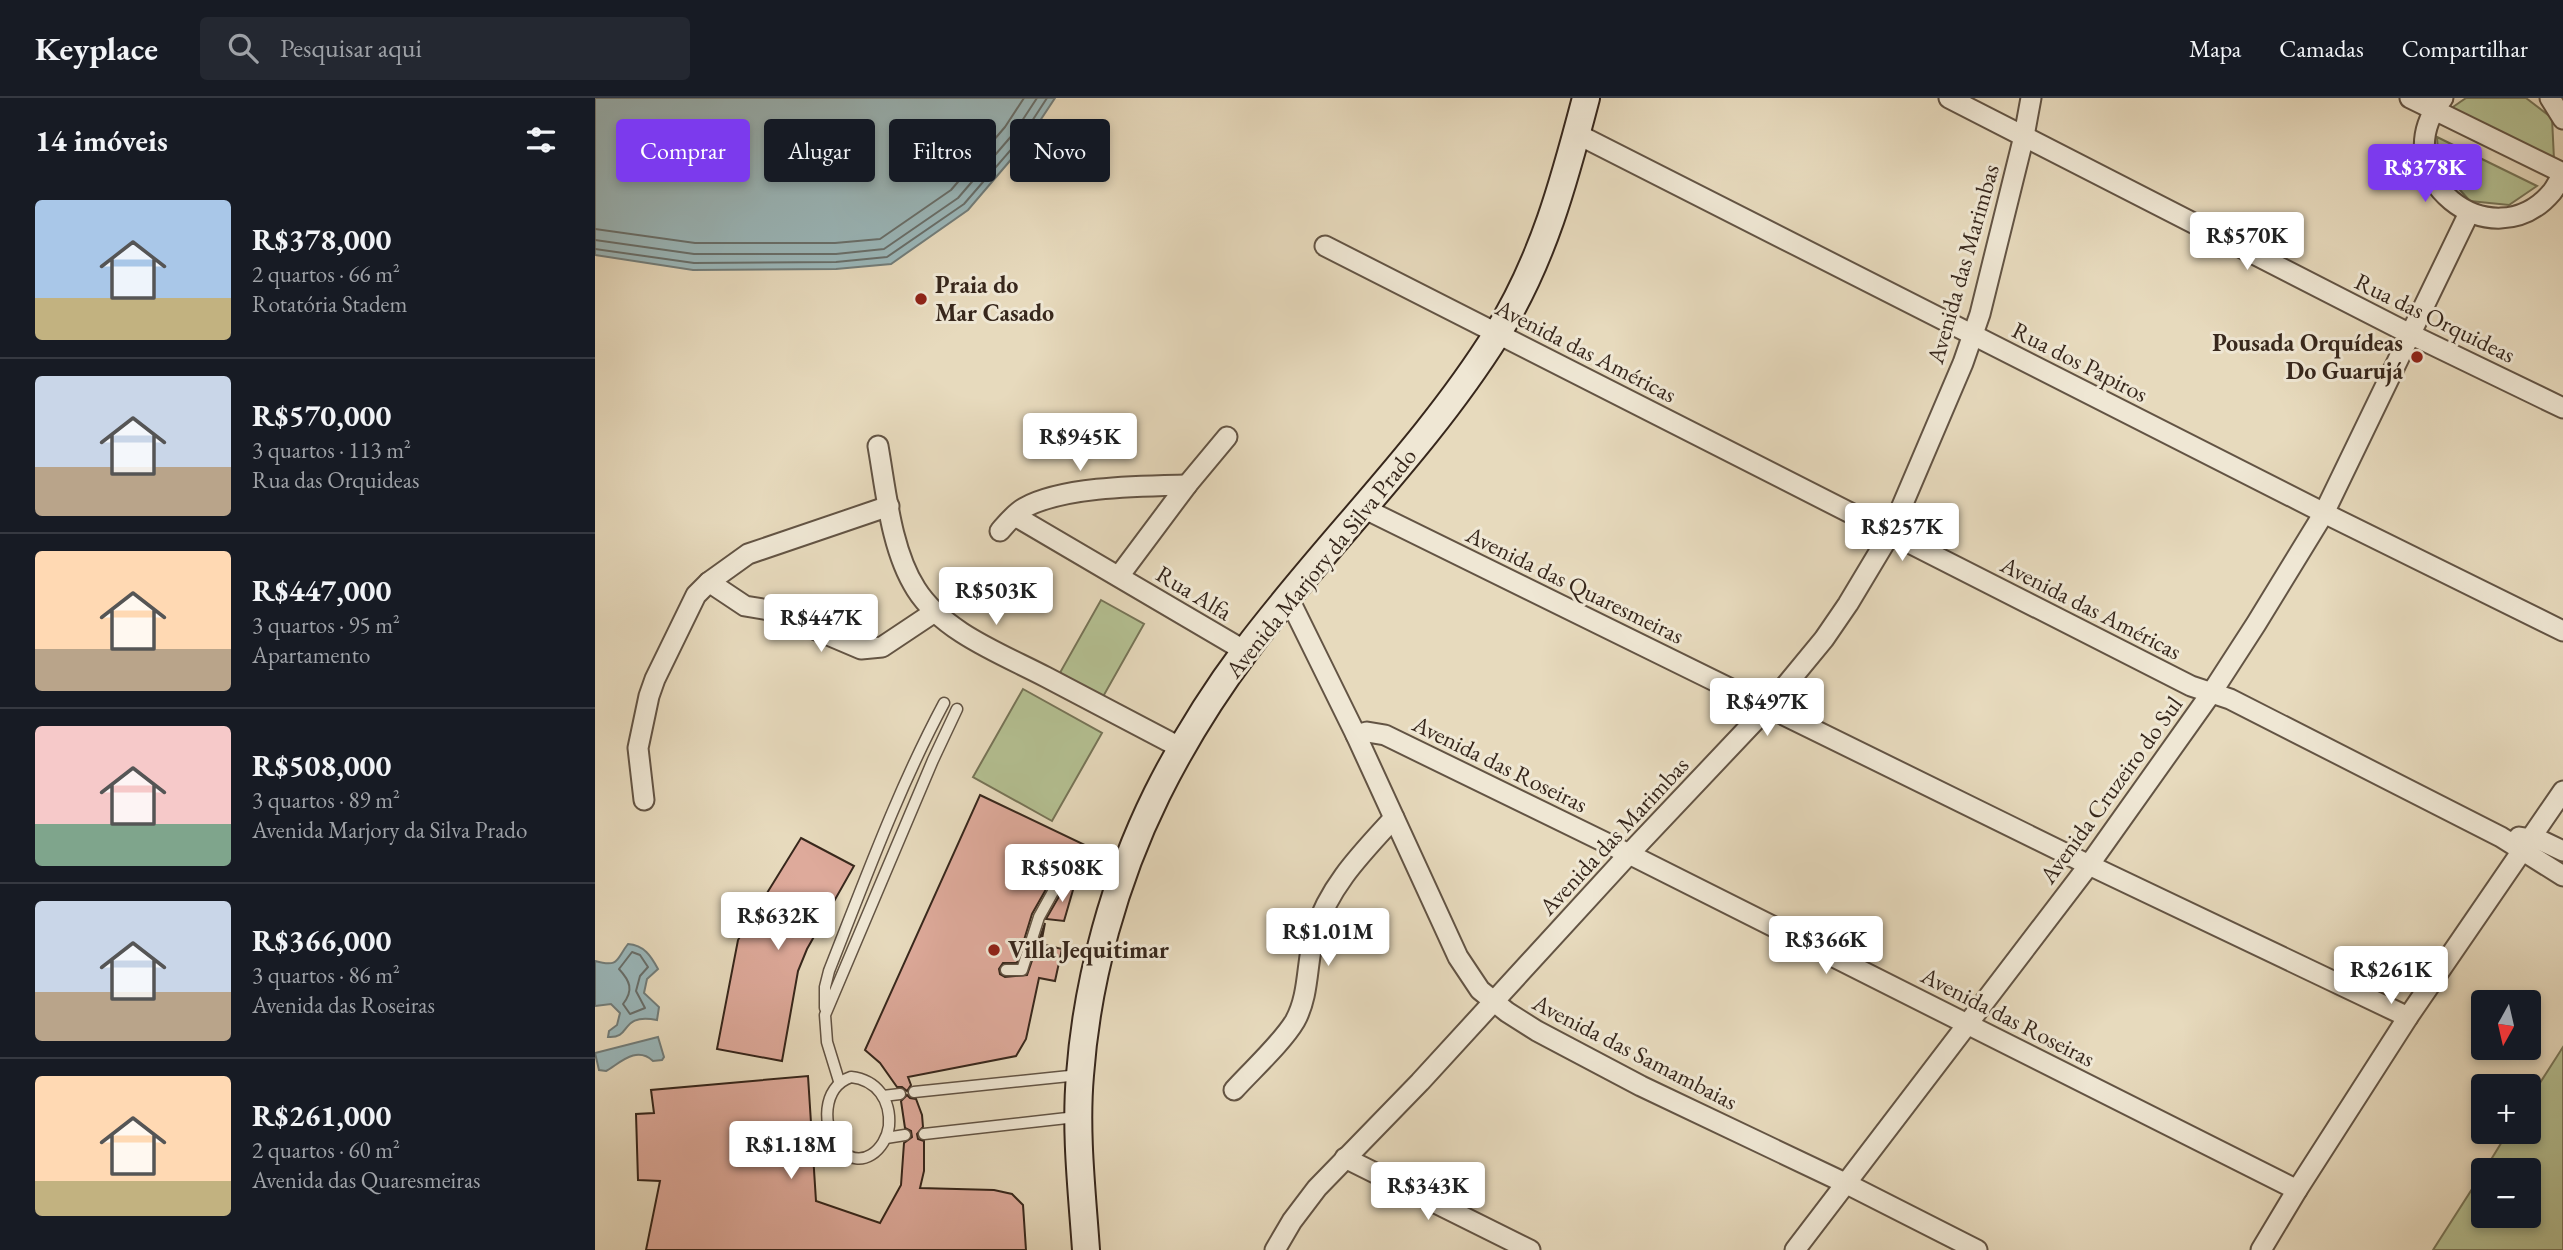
<!DOCTYPE html>
<html lang="pt">
<head>
<meta charset="utf-8">
<style>
  body { margin:0; font-family:"EB Garamond",serif; background:#242831; color:#f1f3f6; height:100vh; display:flex; flex-direction:column; font-size:26px; white-space:nowrap }
  * { box-sizing:border-box; margin:0 }
  p { font-size:23px; color:#9ea1a6 }
  .icon { flex:none; width:38px; height:38px; fill:none; stroke:currentColor; stroke-width:2; stroke-linecap:round; stroke-linejoin:round }
  .map { position:relative; flex:1; overflow:hidden }
  .sheet { display:flex; flex-direction:column; background:#171b24; width:595px }
  .sheet>* { flex:none }
  .guide { position:absolute; left:21px; top:21px; width:665px; height:63px; display:flex; gap:14px }
  .needle { width:46px; rotate:188deg }
  .tools { position:absolute; left:1876px; top:892px; display:grid; gap:14px }
  .tools a { display:grid; place-items:center; width:70px; height:70px; border-radius:7px; background:#171b24; box-shadow:0 4px 10px #0003; font-size:35px }
  .price { position:absolute; translate:-50% -60px; padding:0 16px; border-radius:7px; background:#fff; color:#222; font-size:23px; line-height:46px; filter:drop-shadow(0 2px 4px #0008) }
  .price::after { content:''; position:absolute; left:50%; top:42px; width:21px; height:16px; margin-left:-10px; background:inherit; clip-path:polygon(0 0,100% 0,50% 100%) }
  .price.selected { background:#7c3aed; color:#fff }
  ul { padding:0; list-style:none }
  li { display:flex; align-items:center; gap:21px; height:175px; padding:0 35px }
  li+li { border-top:2px solid #363941 }
  li span { display:grid; place-items:center; flex:none; width:196px; height:140px; border-radius:7px; color:#555 }
  li>.icon { margin-inline-start:auto }
  span .icon { width:84px; height:84px; fill:#fffc; stroke-width:1 }
  li b { font-size:30px }
  h2 { display:flex; justify-content:space-between; align-items:center; height:84px; padding:0 35px; font-size:30px }
  .chip { padding:0 24px; border-radius:7px; background:#171b24; box-shadow:0 4px 10px #0003; font-size:24px; line-height:63px }
  .chip.selected { background:#7c3aed; color:#fff }
  header { display:flex; align-items:center; gap:42px; box-sizing:border-box; height:98px; padding:0 35px; background:#171b24; border-bottom:2px solid #363941 }
  header strong { font-size:33px }
  nav { display:flex; gap:38px; margin-inline-start:auto; font-size:24px }
  .search { width:490px; height:63px; background:#242831; display:flex; align-items:center; gap:18px; box-sizing:border-box; padding:0 24px; border-radius:7px; color:#9ea1a6; font-size:26px }
  main { display:flex; flex:1; min-height:0 }
  .map>svg:first-child { display:block }
  .green { fill:#b4c092; stroke:#767457; stroke-width:2 }
  .water { fill:#9bb8bb; stroke:#737e7b; stroke-width:2 }
  .lines { fill:none; stroke-linecap:round; stroke-linejoin:round }
  .shore { stroke:#69706c; stroke-width:2 }
  .building { fill:#deaa9b; stroke:#37271c; stroke-width:2 }
  .lane-casing { stroke:#635444; stroke-width:13 }
  .street-casing { stroke:#635444; stroke-width:23 }
  .secondary-casing { stroke:#37271c; stroke-width:30 }
  .lane { stroke:#efe7d4; stroke-width:10 }
  .street { stroke:#efe7d4; stroke-width:19 }
  .secondary { stroke:#efe7d4; stroke-width:26 }
  .poi-dot { fill:#8f2418; stroke:#efe7d4; stroke-width:2.5 }
  .labels { text-anchor:middle; stroke-width:6; stroke-linejoin:round; paint-order:stroke }
  .street-label { font-size:24px; fill:#37271c; stroke:#efe7d4 }
  .poi-label { font-size:24px; font-weight:bold; fill:#37271c; stroke:#efe7d4; text-anchor:start }
</style>
</head>
<body>
<header>
<strong>Keyplace</strong>
<div class="search"><svg class="icon" aria-label="search" viewBox="0 0 24 24"><circle cx="10" cy="10" r="6"/><path d="M15 15l6 6"/></svg>Pesquisar aqui</div>
<nav><a>Mapa</a><a>Camadas</a><a>Compartilhar</a></nav>
</header>
<main>
<section class="sheet">
<h2>14 imóveis<svg class="icon" aria-label="filters" viewBox="0 0 24 24"><path d="M4 7h16M4 17h16"/><circle cx="9" cy="7" r="2"/><circle cx="15" cy="17" r="2"/></svg></h2>
<ul>
<li><span style="background:linear-gradient(#a9c7e8 70%,#c2b280 0)"><svg class="icon" aria-label="home" viewBox="0 0 24 24"><path d="M3 11l9-7 9 7M6 9v11h12V9"/></svg></span><div><b>R$378,000</b><p>2 quartos · 66 m²</p><p>Rotatória Stadem</p></div></li>
<li><span style="background:linear-gradient(#c9d6e8 65%,#b9a48a 0)"><svg class="icon" aria-label="home" viewBox="0 0 24 24"><path d="M3 11l9-7 9 7M6 9v11h12V9"/></svg></span><div><b>R$570,000</b><p>3 quartos · 113 m²</p><p>Rua das Orquideas</p></div></li>
<li><span style="background:linear-gradient(#ffd9b3 70%,#b9a48a 0)"><svg class="icon" aria-label="home" viewBox="0 0 24 24"><path d="M3 11l9-7 9 7M6 9v11h12V9"/></svg></span><div><b>R$447,000</b><p>3 quartos · 95 m²</p><p>Apartamento</p></div></li>
<li><span style="background:linear-gradient(#f6c9c9 70%,#7fa58c 0)"><svg class="icon" aria-label="home" viewBox="0 0 24 24"><path d="M3 11l9-7 9 7M6 9v11h12V9"/></svg></span><div><b>R$508,000</b><p>3 quartos · 89 m²</p><p>Avenida Marjory da Silva Prado</p></div></li>
<li><span style="background:linear-gradient(#c9d6e8 65%,#b9a48a 0)"><svg class="icon" aria-label="home" viewBox="0 0 24 24"><path d="M3 11l9-7 9 7M6 9v11h12V9"/></svg></span><div><b>R$366,000</b><p>3 quartos · 86 m²</p><p>Avenida das Roseiras</p></div></li>
<li><span style="background:linear-gradient(#ffd9b3 75%,#c2b280 0)"><svg class="icon" aria-label="home" viewBox="0 0 24 24"><path d="M3 11l9-7 9 7M6 9v11h12V9"/></svg></span><div><b>R$261,000</b><p>2 quartos · 60 m²</p><p>Avenida das Quaresmeiras</p></div></li>
</ul>
</section>
<div class="map">
<svg width="1968" height="1152" viewBox="0 0 1968 1152">
  <rect width="100%" height="100%" fill="#e7dabd"/>
  <filter id="stains"><feTurbulence type="fractalNoise" baseFrequency=".00286" numOctaves="4"/><feColorMatrix values="0 0 0 0 .2 0 0 0 0 .09 0 0 0 0 .02 0 0 0 .5 -.17"/></filter>
  <radialGradient id="worn" r=".72"><stop offset=".6" stop-color="#630" stop-opacity="0"/><stop offset="1" stop-color="#630" stop-opacity=".3"/></radialGradient>
  <!-- green -->
  <g class="green">
    <path d="M 1871,0 L 1931,0 L 1957,20 L 1959,61 L 1855,11 Z"/>
    <path d="M 1842,39 L 1942,88 L 1914,107 L 1875,103 L 1844,69 Z"/>
    <path d="M 506,502 L 549,526 L 505,604 L 462,580 Z"/>
    <path d="M 428,591 L 507,635 L 457,723 L 378,679 Z"/>
    <path d="M 1968,949 L 1968,1152 L 1838,1152 L 1888,1074 L 1888,1118 L 1934,1118 L 1934,1073 L 1889,1073 L 1913,1034 L 1934,1034 L 1934,1002 Z"/>
  </g>
  <!-- water -->
  <g class="water">
    <path d="M 0,0 L 460,0 L 431,44 L 373,112 L 296,166 L 241,171 L 98,172 L 0,157 Z"/>
    <path d="M 33,846 C 49,847 56,858 63,871 L 52,881 L 49,895 L 64,909 L 62,922 C 23,915 38,941 13,939 L 14,933 L 22,927 L 25,915 L 16,906 L 0,908 L 0,863 C 25,870 21,861 33,846 Z"/>
    <path d="M 63,939 L 69,959 L 67,962 L 58,963 C 41,947 24,966 11,973 L 4,972 L 0,955 Z"/>
  </g>
  <g class="lines">
    <!-- shore -->
    <g class="shore">
      <path d="M 0,131 L 100,145 L 240,145 L 285,141 L 356,92 L 410,29 L 429,0"/>
      <path d="M 0,142 L 99,156 L 241,156 L 289,151 L 363,100 L 419,35 L 442,0"/>
      <path d="M 0,151 L 99,165 L 241,164 L 292,159 L 369,106 L 426,40 L 452,0"/>
      <path d="M 37,854 L 45,857 L 53,869 L 45,878 L 41,893 L 50,910 L 35,916 L 28,906 C 39,892 35,883 24,871 Z"/>
    </g>
  </g>
  <!-- building -->
  <g class="building">
    <path d="M 385,697 L 492,748 L 485,770 L 468,772 L 458,779 L 437,816 L 422,865 L 408,865 L 404,871 L 405,876 L 410,879 L 432,877 L 450,825 L 446,846 L 467,851 L 460,883 L 444,880 L 431,941 L 421,958 L 313,979 L 316,987 L 312,993 L 307,989 L 302,989 L 285,965 L 270,952 Z"/>
    <path d="M 206,740 L 259,768 L 212,851 L 203,873 L 187,963 L 122,951 L 143,842 Z"/>
    <path d="M 480,785 L 469,823 L 451,821 L 470,788 Z"/>
    <path d="M 213,978 L 221,1103 L 285,1125 L 306,1087 L 309,1045 L 317,1039 L 316,1033 L 310,1030 L 306,1003 L 312,997 L 315,1000 L 321,1001 L 327,1017 L 328,1029 L 322,1036 L 323,1041 L 329,1043 L 329,1073 L 325,1090 L 399,1092 L 417,1096 L 428,1107 L 431,1152 L 51,1152 L 65,1083 L 43,1082 L 41,1016 L 59,1015 L 56,992 Z"/>
  </g>
  <g class="lines">
    <!-- lane casing -->
    <g class="lane-casing">
      <g id="lane">
        <path d="M 411,872 L 427,872 L 444,819 L 464,783 L 469,779 L 526,774"/>
        <path d="M 230,910 L 230,889 L 234,873 C 270,782 303,691 349,605"/>
        <path d="M 256,979 C 282,982 296,1002 294,1028 C 291,1051 266,1074 245,1051 C 226,1030 227,989 256,979 Z"/>
        <path d="M 244,983 L 232,944 L 230,917 L 338,662 L 362,611"/>
        <path d="M 319,994 L 484,977"/>
        <path d="M 288,998 L 305,996"/>
        <path d="M 329,1036 L 481,1019"/>
        <path d="M 291,1040 L 310,1037"/>
      </g>
    </g>
    <!-- street casing -->
    <g class="street-casing">
      <g id="street">
        <path d="M 1354,0 L 1815,236 L 1968,310"/>
        <path d="M 1815,0 L 1968,75"/>
        <path d="M 1848,0 C 1785,77 1897,165 1957,94 C 1961,89 1964,82 1968,76"/>
        <path d="M 1955,0 L 1968,21"/>
        <path d="M 982,36 L 1729,415 L 1968,533"/>
        <path d="M 730,148 L 1596,588 L 1635,601 L 1906,739 L 1968,778"/>
        <path d="M 283,348 C 291,393 296,452 321,491 C 348,534 407,556 451,579 C 497,603 542,627 588,651"/>
        <path d="M 768,410 L 1494,767 L 1813,919"/>
        <path d="M 420,418 L 650,553"/>
        <path d="M 405,433 C 412,425 420,415 429,410 C 468,388 548,388 592,387"/>
        <path d="M 524,478 L 592,387 L 632,339"/>
        <path d="M 114,484 L 150,508 L 174,512 L 266,551 L 287,549 L 338,515"/>
        <path d="M 693,499 L 761,637 L 863,859 L 885,892 L 912,914 L 942,933 L 1046,988 L 1252,1086 L 1382,1152"/>
        <path d="M 761,637 L 772,634 L 790,637 L 1034,756 L 1702,1092"/>
        <path d="M 49,702 L 43,650 L 54,598 L 60,581 L 101,497 L 114,484 L 153,456 L 294,408"/>
        <path d="M 1924,739 L 1947,743 L 1968,753"/>
        <path d="M 639,992 C 657,972 687,945 700,923 C 715,896 711,863 720,834 C 734,788 767,755 799,720"/>
        <path d="M 750,1060 L 935,1152"/>
        <path d="M 680,1152 L 697,1123 L 722,1090 L 825,984 L 1034,756 L 1173,609 L 1229,541 L 1253,506 L 1295,436 L 1368,265 L 1385,216 L 1429,38 L 1436,0"/>
        <path d="M 1200,1152 L 1494,767 L 1617,594 L 1661,526 L 1729,415 L 1874,115"/>
        <path d="M 1666,1152 L 1702,1092 L 1813,919 L 1968,693"/>
      </g>
    </g>
    <!-- secondary casing -->
    <g class="secondary-casing">
      <path id="secondary" d="M 491,1152 C 487,1094 480,1034 485,977 C 492,881 520,781 562,696 C 587,646 618,596 651,552 C 732,444 830,351 902,236 C 948,162 969,84 991,0"/>
    </g>
    <!-- lane -->
    <use href="#lane" class="lane"/>
    <!-- street -->
    <use href="#street" class="street"/>
    <!-- secondary -->
    <use href="#secondary" class="secondary"/>
  </g>
  <!-- markers -->
  <g class="poi-dot">
    <circle cx="326" cy="201" r="7"/>
    <circle cx="1822" cy="259" r="7"/>
    <circle cx="399" cy="852" r="7"/>
  </g>
  <g class="labels">
    <!-- street labels -->
    <g class="street-label">
      <text transform="translate(1368 166) rotate(-74)" y="8">Avenida das Marimbas</text>
      <text transform="translate(1840 220) rotate(26)" y="8">Rua das Orquideas</text>
      <text transform="translate(991 253) rotate(27)" y="8">Avenida das Américas</text>
      <text transform="translate(1485 264) rotate(27)" y="8">Rua dos Papiros</text>
      <text transform="translate(726 465) rotate(-51)" y="8">Avenida Marjory da Silva Prado</text>
      <text transform="translate(980 487) rotate(26)" y="8">Avenida das Quaresmeiras</text>
      <text transform="translate(599 495) rotate(31)" y="8">Rua Alfa</text>
      <text transform="translate(1496 510) rotate(27)" y="8">Avenida das Américas</text>
      <text transform="translate(905 666) rotate(26)" y="8">Avenida das Roseiras</text>
      <text transform="translate(1516 692) rotate(-54)" y="8">Avenida Cruzeiro do Sul</text>
      <text transform="translate(1019 738) rotate(-47)" y="8">Avenida das Marimbas</text>
      <text transform="translate(1413 919) rotate(27)" y="8">Avenida das Roseiras</text>
      <text transform="translate(1040 954) rotate(27)" y="8">Avenida das Samambaias</text>
    </g>
    <!-- poi labels -->
    <g class="poi-label">
      <text x="340" y="195">Praia do<tspan x="340" dy="28">Mar Casado</tspan></text>
      <text x="1808" y="253" text-anchor="end">Pousada Orquídeas<tspan x="1808" dy="28">Do Guarujá</tspan></text>
      <text x="413" y="860">Villa Jequitimar</text>
    </g>
  </g>
  <rect width="100%" height="100%" filter="url(#stains)"/>
  <rect width="100%" height="100%" fill="url(#worn)"/>
</svg>
<div class="tools">
<a><svg class="needle" viewBox="-14 -14 28 28"><path d="M0-13l5 13h-10z" fill="#e53935"/><path d="M0 13l5-13h-10z" fill="#9ea1a6"/></svg></a>
<a>+</a>
<a>−</a>
</div>
<b class="price selected" style="left:1830px;top:106px">R$378K</b>
<b class="price" style="left:1652px;top:174px">R$570K</b>
<b class="price" style="left:485px;top:375px">R$945K</b>
<b class="price" style="left:1307px;top:465px">R$257K</b>
<b class="price" style="left:401px;top:529px">R$503K</b>
<b class="price" style="left:226px;top:556px">R$447K</b>
<b class="price" style="left:1172px;top:640px">R$497K</b>
<b class="price" style="left:467px;top:806px">R$508K</b>
<b class="price" style="left:183px;top:854px">R$632K</b>
<b class="price" style="left:733px;top:870px">R$1.01M</b>
<b class="price" style="left:1231px;top:878px">R$366K</b>
<b class="price" style="left:1796px;top:908px">R$261K</b>
<b class="price" style="left:196px;top:1083px">R$1.18M</b>
<b class="price" style="left:833px;top:1124px">R$343K</b>
<div class="guide">
<a class="chip selected">Comprar</a>
<a class="chip">Alugar</a>
<a class="chip">Filtros</a>
<a class="chip">Novo</a>
</div>
</div>
</main>
</body>
</html>
